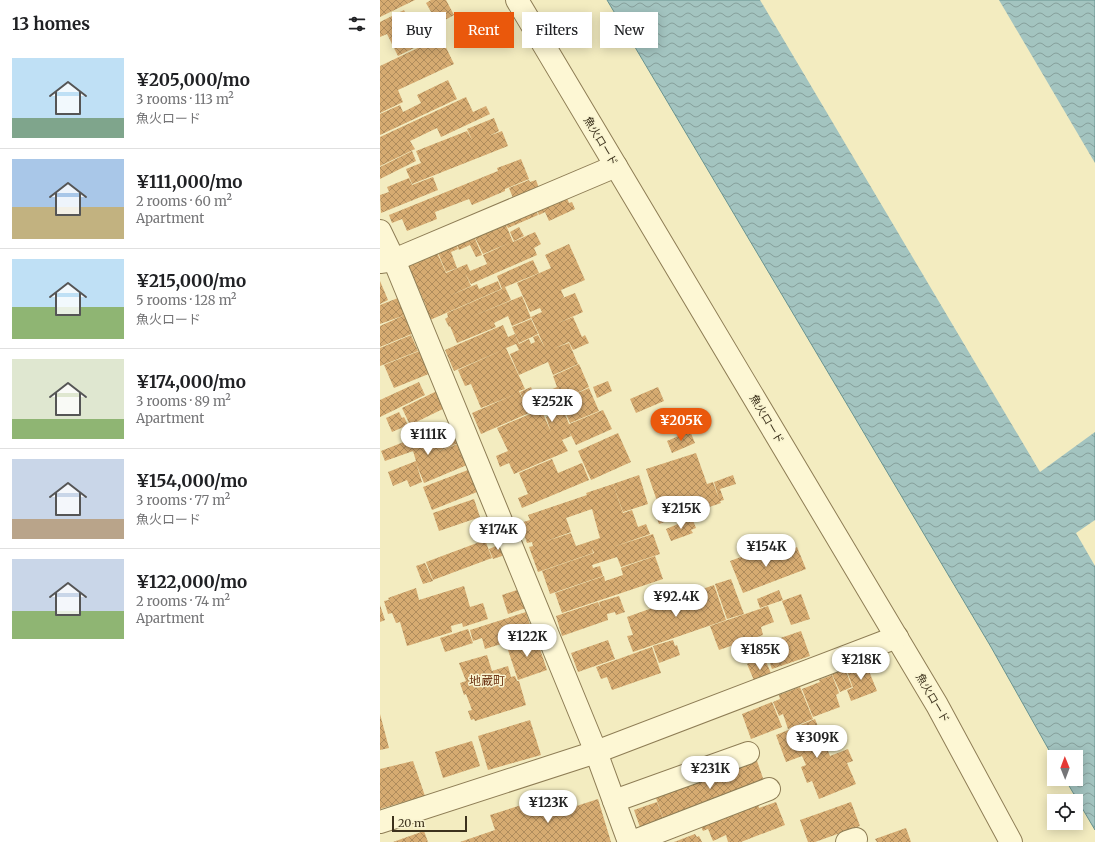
<!DOCTYPE html>
<html lang="en">
<head>
<meta charset="utf-8">
<style>
  body { margin:0; font-family:Merriweather,"Noto Sans JP",serif; background:#f6f6f6; color:#202124; height:100vh; display:flex; flex-direction:column; font-size:15px; white-space:nowrap }
  * { box-sizing:border-box; margin:0 }
  p { font-size:13px; color:#757577 }
  .icon { flex:none; width:22px; height:22px; fill:none; stroke:currentColor; stroke-width:2; stroke-linecap:round; stroke-linejoin:round }
  .map { position:relative; flex:1; overflow:hidden }
  .drawer { display:flex; flex-direction:column; background:#fff; width:380px }
  .drawer>* { flex:none }
  .top-card { position:absolute; left:12px; top:12px; width:380px; height:36px; display:flex; gap:8px }
  .needle { width:26px; rotate:359deg }
  .controls { position:absolute; left:667px; top:750px; display:grid; gap:8px }
  .controls a { display:grid; place-items:center; width:36px; height:36px; border-radius:0px; background:#fff; box-shadow:0 2px 10px #0003; font-size:20px }
  .scale { position:absolute; left:12px; bottom:10px; width:75px; box-sizing:border-box; padding-left:4px; border:2px solid #3c311c; border-top:0; font-size:11px; line-height:14px; white-space:nowrap; color:#3c311c; -webkit-text-stroke:3px #f9f4d0; paint-order:stroke }
  .price { position:absolute; translate:-50% -34px; padding:0 9px; border-radius:14px; background:#fff; color:#222; font-size:13px; line-height:26px; filter:drop-shadow(0 1px 2px #0008) }
  .price::after { content:''; position:absolute; left:50%; top:24px; width:12px; height:9px; margin-left:-6px; background:inherit; clip-path:polygon(0 0,100% 0,50% 100%) }
  .price.current { background:#ea580c; color:#fff }
  ul { padding:0; list-style:none }
  li { display:flex; align-items:center; gap:12px; height:100px; padding:0 12px }
  li+li { border-top:1px solid #e0e0e0 }
  li span { display:grid; place-items:center; flex:none; width:112px; height:80px; border-radius:0px; color:#555 }
  li>.icon { margin-inline-start:auto }
  span .icon { width:48px; height:48px; fill:#fffc; stroke-width:1 }
  li b { font-size:17px }
  h2 { display:flex; justify-content:space-between; align-items:center; height:48px; padding:0 12px; font-size:17px }
  .pill { padding:0 14px; border-radius:0px; background:#fff; box-shadow:0 2px 10px #0003; font-size:14px; line-height:36px }
  .pill.current { background:#ea580c; color:#fff }
  main { display:flex; flex:1; min-height:0 }
  .map>svg:first-child { display:block }
  .water { fill:url(#water-waves); stroke:#699490 }
  .pier { fill:#f3ecc0 }
  .building { fill:url(#building-cross-hatch); fill-rule:evenodd }
  .lines { fill:none; stroke-linecap:round; stroke-linejoin:round }
  .minor-casing { stroke:#8e7d55; stroke-width:24 }
  .minor { stroke:#fdf7d4; stroke-width:22 }
  .labels { text-anchor:middle; stroke-width:3; stroke-linejoin:round; paint-order:stroke }
  .street-label { font-size:11px; fill:#3c311c; stroke:#f9f4d0 }
  .neighbourhood-label { font-size:12px; fill:#6e3616; stroke:#f9f4d0 }
</style>
</head>
<body>
<main>
<section class="drawer">
<h2>13 homes<svg class="icon" aria-label="filters" viewBox="0 0 24 24"><path d="M4 7h16M4 17h16"/><circle cx="9" cy="7" r="2"/><circle cx="15" cy="17" r="2"/></svg></h2>
<ul>
<li><span style="background:linear-gradient(#bfe0f5 75%,#7fa58c 0)"><svg class="icon" aria-label="home" viewBox="0 0 24 24"><path d="M3 11l9-7 9 7M6 9v11h12V9"/></svg></span><div><b>¥205,000/mo</b><p>3 rooms · 113 m²</p><p>魚火ロード</p></div></li>
<li><span style="background:linear-gradient(#a9c7e8 60%,#c2b280 0)"><svg class="icon" aria-label="home" viewBox="0 0 24 24"><path d="M3 11l9-7 9 7M6 9v11h12V9"/></svg></span><div><b>¥111,000/mo</b><p>2 rooms · 60 m²</p><p>Apartment</p></div></li>
<li><span style="background:linear-gradient(#bfe0f5 60%,#8fb573 0)"><svg class="icon" aria-label="home" viewBox="0 0 24 24"><path d="M3 11l9-7 9 7M6 9v11h12V9"/></svg></span><div><b>¥215,000/mo</b><p>5 rooms · 128 m²</p><p>魚火ロード</p></div></li>
<li><span style="background:linear-gradient(#dfe7d0 75%,#8fb573 0)"><svg class="icon" aria-label="home" viewBox="0 0 24 24"><path d="M3 11l9-7 9 7M6 9v11h12V9"/></svg></span><div><b>¥174,000/mo</b><p>3 rooms · 89 m²</p><p>Apartment</p></div></li>
<li><span style="background:linear-gradient(#c9d6e8 75%,#b9a48a 0)"><svg class="icon" aria-label="home" viewBox="0 0 24 24"><path d="M3 11l9-7 9 7M6 9v11h12V9"/></svg></span><div><b>¥154,000/mo</b><p>3 rooms · 77 m²</p><p>魚火ロード</p></div></li>
<li><span style="background:linear-gradient(#c9d6e8 65%,#8fb573 0)"><svg class="icon" aria-label="home" viewBox="0 0 24 24"><path d="M3 11l9-7 9 7M6 9v11h12V9"/></svg></span><div><b>¥122,000/mo</b><p>2 rooms · 74 m²</p><p>Apartment</p></div></li>
</ul>
</section>
<div class="map">
<svg width="715" height="842" viewBox="0 0 715 842">
  <defs>
    <pattern id="water-waves" width="16" height="10" patternUnits="userSpaceOnUse"><rect width="16" height="10" fill="#a3c4c0"/><path d="M0 5q4-4 8 0t8 0" fill="none" stroke="#86a09b"/></pattern>
    <pattern id="building-cross-hatch" width="8" height="8" patternUnits="userSpaceOnUse"><rect width="8" height="8" fill="#d6ab71"/><path d="M0 0l8 8M0 8l8-8" fill="none" stroke="#af8c5c"/></pattern>
  </defs>
  <rect width="100%" height="100%" fill="#f3ecc0"/>
  <!-- water -->
  <path class="water" d="M 227,0 L 715,0 L 715,830 L 685,779 L 696,779 L 696,757 L 674,757 L 674,759 L 611,647 Z"/>
  <!-- pier -->
  <g class="pier">
    <path d="M 380,0 L 619,0 L 715,163 L 715,432 L 660,472 Z"/>
    <path d="M 715,520 L 715,566 L 696,533 Z"/>
  </g>
  <!-- building -->
  <g class="building">
    <path d="M 0,0 L 35,0 L 0,17 Z"/>
    <path d="M 51,0 L 66,0 L 74,15 L 58,24 L 46,3 Z"/>
    <path d="M 24,10 L 34,30 L 43,26 L 50,40 L 18,56 L 7,34 L 0,37 L 0,22 Z"/>
    <path d="M 61,37 L 74,64 L 18,90 L 23,102 L 0,113 L 0,66 Z"/>
    <path d="M 68,80 L 77,99 L 0,135 L 0,114 L 20,105 L 23,112 L 41,103 L 37,95 Z"/>
    <path d="M 86,97 L 93,112 L 106,106 L 110,114 L 61,137 L 57,128 L 30,141 L 35,149 L 0,166 L 0,137 Z"/>
    <path d="M 114,118 L 119,131 L 109,136 L 122,131 L 128,146 L 32,184 L 26,169 L 41,163 L 36,151 L 87,131 L 93,142 L 87,129 Z"/>
    <path d="M 32,151 L 36,161 L 0,179 L 0,167 Z"/>
    <path d="M 141,159 L 149,179 L 125,189 L 125,191 L 92,205 L 89,199 L 55,212 L 57,219 L 27,231 L 22,219 L 12,223 L 9,215 L 118,171 L 117,168 Z"/>
    <path d="M 53,177 L 58,190 L 1,213 L 0,195 L 9,192 L 7,187 L 29,178 L 32,185 Z"/>
    <path d="M 149,180 L 150,182 L 156,180 L 160,191 L 135,203 L 129,188 Z"/>
    <path d="M 184,191 L 189,203 L 192,202 L 195,209 L 169,221 L 165,212 L 159,215 L 154,204 Z"/>
    <path d="M 153,205 L 158,215 L 128,228 L 123,218 Z"/>
    <path d="M 123,218 L 133,242 L 155,232 L 161,244 L 154,248 L 157,255 L 91,284 L 85,273 L 91,286 L 69,296 L 97,284 L 99,289 L 118,281 L 121,289 L 50,320 L 45,307 L 46,306 L 26,261 L 55,248 L 66,273 L 87,264 L 90,271 L 107,264 L 103,255 L 129,243 L 103,254 L 92,231 Z"/>
    <path d="M 139,227 L 144,236 L 134,241 L 130,232 Z"/>
    <path d="M 92,232 L 102,255 L 96,257 L 90,245 L 79,250 L 75,240 Z"/>
    <path d="M 74,240 L 78,249 L 71,252 L 77,268 L 66,272 L 56,248 Z"/>
    <path d="M 189,244 L 205,280 L 181,290 L 184,297 L 180,299 L 195,293 L 203,312 L 176,324 L 193,317 L 202,337 L 205,335 L 209,343 L 193,350 L 189,342 L 175,348 L 189,343 L 198,364 L 173,375 L 168,362 L 139,375 L 130,354 L 139,350 L 136,344 L 126,348 L 145,389 L 139,391 L 149,413 L 101,434 L 92,413 L 136,394 L 101,408 L 91,384 L 85,386 L 78,370 L 125,349 L 74,371 L 65,350 L 123,325 L 128,337 L 135,334 L 139,344 L 149,339 L 151,344 L 155,342 L 153,337 L 158,335 L 165,348 L 151,317 L 162,312 L 160,308 L 150,312 L 137,283 L 171,268 L 165,255 Z"/>
    <path d="M 153,260 L 159,273 L 125,287 L 131,300 L 91,317 L 142,296 L 151,318 L 132,326 L 128,316 L 114,323 L 116,327 L 77,343 L 70,326 L 69,327 L 65,319 L 68,317 L 67,313 L 122,289 L 117,276 Z"/>
    <path d="M 0,281 L 8,300 L 0,304 Z"/>
    <path d="M 18,298 L 25,315 L 0,324 L 0,305 Z"/>
    <path d="M 27,314 L 34,333 L 0,347 L 0,326 Z"/>
    <path d="M 151,319 L 158,334 L 139,343 L 132,327 Z"/>
    <path d="M 31,335 L 38,351 L 0,366 L 0,348 Z"/>
    <path d="M 42,350 L 51,373 L 14,388 L 4,365 Z"/>
    <path d="M 199,364 L 209,387 L 184,399 L 209,388 L 219,411 L 190,423 L 180,400 L 174,403 L 171,397 L 173,403 L 153,412 L 161,409 L 171,432 L 166,417 L 183,409 L 189,424 L 187,425 L 223,410 L 232,429 L 196,445 L 189,431 L 191,436 L 182,440 L 188,451 L 134,474 L 129,463 L 120,467 L 116,456 L 128,451 L 117,428 L 150,414 L 140,392 L 151,387 L 155,397 L 177,387 L 173,376 Z"/>
    <path d="M 228,381 L 232,391 L 217,398 L 213,387 Z"/>
    <path d="M 39,382 L 45,395 L 0,417 L 0,400 Z"/>
    <path d="M 278,387 L 284,401 L 256,413 L 250,399 Z"/>
    <path d="M 59,390 L 69,406 L 30,425 L 22,408 Z"/>
    <path d="M 295,409 L 299,418 L 280,427 L 276,418 Z"/>
    <path d="M 19,412 L 22,418 L 24,417 L 28,425 L 12,432 L 6,418 Z"/>
    <path d="M 74,422 L 81,442 L 54,453 L 78,444 L 87,465 L 44,483 L 36,463 L 42,482 L 30,487 L 27,480 L 13,486 L 8,472 L 36,461 L 33,451 L 36,450 L 5,461 L 1,451 Z"/>
    <path d="M 310,431 L 315,443 L 292,453 L 287,441 Z"/>
    <path d="M 238,433 L 251,462 L 211,480 L 198,451 Z"/>
    <path d="M 316,453 L 327,484 L 333,482 L 339,499 L 334,482 L 353,475 L 356,484 L 340,489 L 344,500 L 340,501 L 341,503 L 279,524 L 274,510 L 293,504 L 290,496 L 277,501 L 266,469 Z"/>
    <path d="M 172,459 L 178,473 L 202,463 L 209,480 L 142,508 L 138,498 L 148,494 L 139,473 Z"/>
    <path d="M 88,470 L 97,492 L 52,510 L 43,487 Z"/>
    <path d="M 259,475 L 268,504 L 243,512 L 233,484 Z"/>
    <path d="M 233,484 L 243,513 L 252,510 L 258,527 L 266,524 L 270,534 L 233,547 L 273,534 L 280,554 L 241,567 L 237,557 L 212,565 L 213,568 L 220,566 L 223,576 L 170,594 L 162,571 L 214,553 L 212,548 L 213,553 L 158,572 L 149,547 L 153,546 L 152,542 L 147,543 L 140,523 L 150,520 L 148,515 L 207,495 L 206,493 ZM 212,509 L 220,538 L 196,546 L 191,533 L 164,542 L 191,532 L 186,518 Z"/>
    <path d="M 94,499 L 100,517 L 59,531 L 53,513 Z"/>
    <path d="M 312,518 L 316,528 L 311,530 L 313,533 L 291,541 L 286,529 Z"/>
    <path d="M 105,540 L 112,558 L 53,580 L 46,562 Z"/>
    <path d="M 123,543 L 128,554 L 113,559 L 109,549 Z"/>
    <path d="M 388,547 L 392,557 L 417,547 L 426,569 L 363,593 L 350,561 Z"/>
    <path d="M 275,556 L 283,579 L 182,613 L 175,593 L 224,576 L 225,581 L 243,575 L 241,568 Z"/>
    <path d="M 45,563 L 53,581 L 43,584 L 36,566 Z"/>
    <path d="M 351,579 L 364,614 L 347,619 L 335,584 Z"/>
    <path d="M 334,585 L 346,620 L 253,652 L 247,636 L 253,635 L 247,617 L 289,602 L 288,599 L 307,592 L 308,594 Z"/>
    <path d="M 84,586 L 90,607 L 103,603 L 108,619 L 83,627 L 82,623 L 71,626 L 72,632 L 27,646 L 20,622 L 16,623 L 12,613 L 8,614 L 4,601 L 9,600 L 8,598 L 36,588 L 39,600 Z"/>
    <path d="M 140,589 L 146,608 L 128,614 L 122,595 Z"/>
    <path d="M 399,590 L 403,600 L 380,608 L 377,599 Z"/>
    <path d="M 421,594 L 430,619 L 411,625 L 402,601 Z"/>
    <path d="M 239,596 L 245,612 L 236,615 L 235,612 L 227,614 L 228,620 L 182,636 L 176,616 L 218,602 L 221,609 L 219,602 Z"/>
    <path d="M 0,605 L 5,620 L 0,622 Z"/>
    <path d="M 388,606 L 394,622 L 381,627 L 383,635 L 339,650 L 330,626 Z"/>
    <path d="M 146,612 L 153,634 L 105,649 L 102,638 L 93,641 L 90,630 Z"/>
    <path d="M 88,629 L 93,643 L 65,652 L 60,638 Z"/>
    <path d="M 421,631 L 430,656 L 392,669 L 383,644 Z"/>
    <path d="M 156,637 L 167,670 L 138,680 L 127,647 Z"/>
    <path d="M 228,640 L 235,659 L 198,672 L 191,653 Z"/>
    <path d="M 293,640 L 295,646 L 297,645 L 300,655 L 279,663 L 273,646 Z"/>
    <path d="M 272,647 L 281,673 L 232,690 L 227,677 L 221,679 L 216,667 Z"/>
    <path d="M 107,655 L 112,671 L 128,666 L 131,677 L 135,676 L 137,681 L 139,681 L 146,705 L 95,721 L 94,719 L 91,720 L 88,711 L 92,710 L 86,694 L 84,695 L 80,683 L 86,681 L 79,663 Z"/>
    <path d="M 384,657 L 393,678 L 376,685 L 367,664 Z"/>
    <path d="M 485,661 L 497,691 L 471,701 L 467,690 L 473,688 L 467,671 L 470,670 L 469,667 Z"/>
    <path d="M 468,668 L 469,669 L 466,671 L 472,687 L 460,692 L 452,674 Z"/>
    <path d="M 452,675 L 459,693 L 456,695 L 460,707 L 433,717 L 422,689 L 440,682 L 439,680 Z"/>
    <path d="M 420,687 L 433,719 L 408,729 L 403,714 L 399,716 L 393,702 L 400,699 L 399,695 Z"/>
    <path d="M 392,702 L 402,727 L 371,739 L 362,714 Z"/>
    <path d="M 0,714 L 9,748 L 0,750 Z"/>
    <path d="M 435,719 L 450,756 L 468,749 L 473,761 L 467,763 L 476,784 L 439,799 L 432,781 L 427,783 L 421,767 L 426,765 L 422,756 L 406,762 L 396,735 Z"/>
    <path d="M 150,720 L 161,755 L 108,770 L 98,736 Z"/>
    <path d="M 92,741 L 100,766 L 63,778 L 55,752 Z"/>
    <path d="M 33,761 L 45,796 L 0,809 L 0,769 Z"/>
    <path d="M 377,761 L 384,781 L 283,818 L 276,798 Z"/>
    <path d="M 170,796 L 175,813 L 218,799 L 231,842 L 80,842 L 115,830 L 110,815 Z"/>
    <path d="M 277,802 L 284,821 L 261,830 L 254,810 Z"/>
    <path d="M 396,802 L 405,825 L 361,842 L 348,842 L 346,835 L 333,841 L 328,829 L 323,831 L 321,826 L 378,803 L 379,808 Z"/>
    <path d="M 471,802 L 480,826 L 435,842 L 428,842 L 420,820 Z"/>
    <path d="M 526,828 L 531,842 L 497,842 L 495,839 Z"/>
    <path d="M 44,831 L 48,842 L 13,842 Z"/>
    <path d="M 315,834 L 317,837 L 319,836 L 322,842 L 294,842 Z"/>
  </g>
  <g class="lines">
    <!-- minor casing -->
    <g class="minor-casing">
      <g id="minor">
        <path d="M 137,0 L 557,705 L 631,842"/>
        <path d="M 0,231 L 14,260 L 216,752 L 249,842"/>
        <path d="M 0,262 L 14,260 L 236,166"/>
        <path d="M 234,801 L 368,753"/>
        <path d="M 0,822 L 216,752 L 517,637"/>
        <path d="M 252,842 L 389,789"/>
        <path d="M 467,842 L 476,839"/>
      </g>
    </g>
    <!-- minor -->
    <use href="#minor" class="minor"/>
  </g>
  <g class="labels">
    <!-- street labels -->
    <g class="street-label">
      <text transform="translate(221 141) rotate(59)" y="4">魚火ロード</text>
      <text transform="translate(387 419) rotate(59)" y="4">魚火ロード</text>
      <text transform="translate(553 698) rotate(60)" y="4">魚火ロード</text>
    </g>
    <!-- neighbourhood labels -->
    <g class="neighbourhood-label">
      <text x="107" y="685">地蔵町</text>
    </g>
  </g>
</svg>
<div class="controls">
<a><svg class="needle" viewBox="-14 -14 28 28"><path d="M0-13l5 13h-10z" fill="#e53935"/><path d="M0 13l5-13h-10z" fill="#757577"/></svg></a>
<a><svg class="icon" aria-label="locate" viewBox="0 0 24 24"><circle cx="12" cy="12" r="6"/><path d="M12 2v4M12 18v4M2 12h4M18 12h4"/></svg></a>
</div>
<div class="scale">20 m</div>
<b class="price" style="left:172px;top:423px">¥252K</b>
<b class="price current" style="left:301px;top:442px">¥205K</b>
<b class="price" style="left:48px;top:456px">¥111K</b>
<b class="price" style="left:301px;top:530px">¥215K</b>
<b class="price" style="left:118px;top:551px">¥174K</b>
<b class="price" style="left:386px;top:568px">¥154K</b>
<b class="price" style="left:296px;top:618px">¥92.4K</b>
<b class="price" style="left:147px;top:658px">¥122K</b>
<b class="price" style="left:380px;top:671px">¥185K</b>
<b class="price" style="left:481px;top:681px">¥218K</b>
<b class="price" style="left:437px;top:759px">¥309K</b>
<b class="price" style="left:330px;top:790px">¥231K</b>
<b class="price" style="left:168px;top:824px">¥123K</b>
<div class="top-card">
<a class="pill">Buy</a>
<a class="pill current">Rent</a>
<a class="pill">Filters</a>
<a class="pill">New</a>
</div>
</div>
</main>
</body>
</html>
